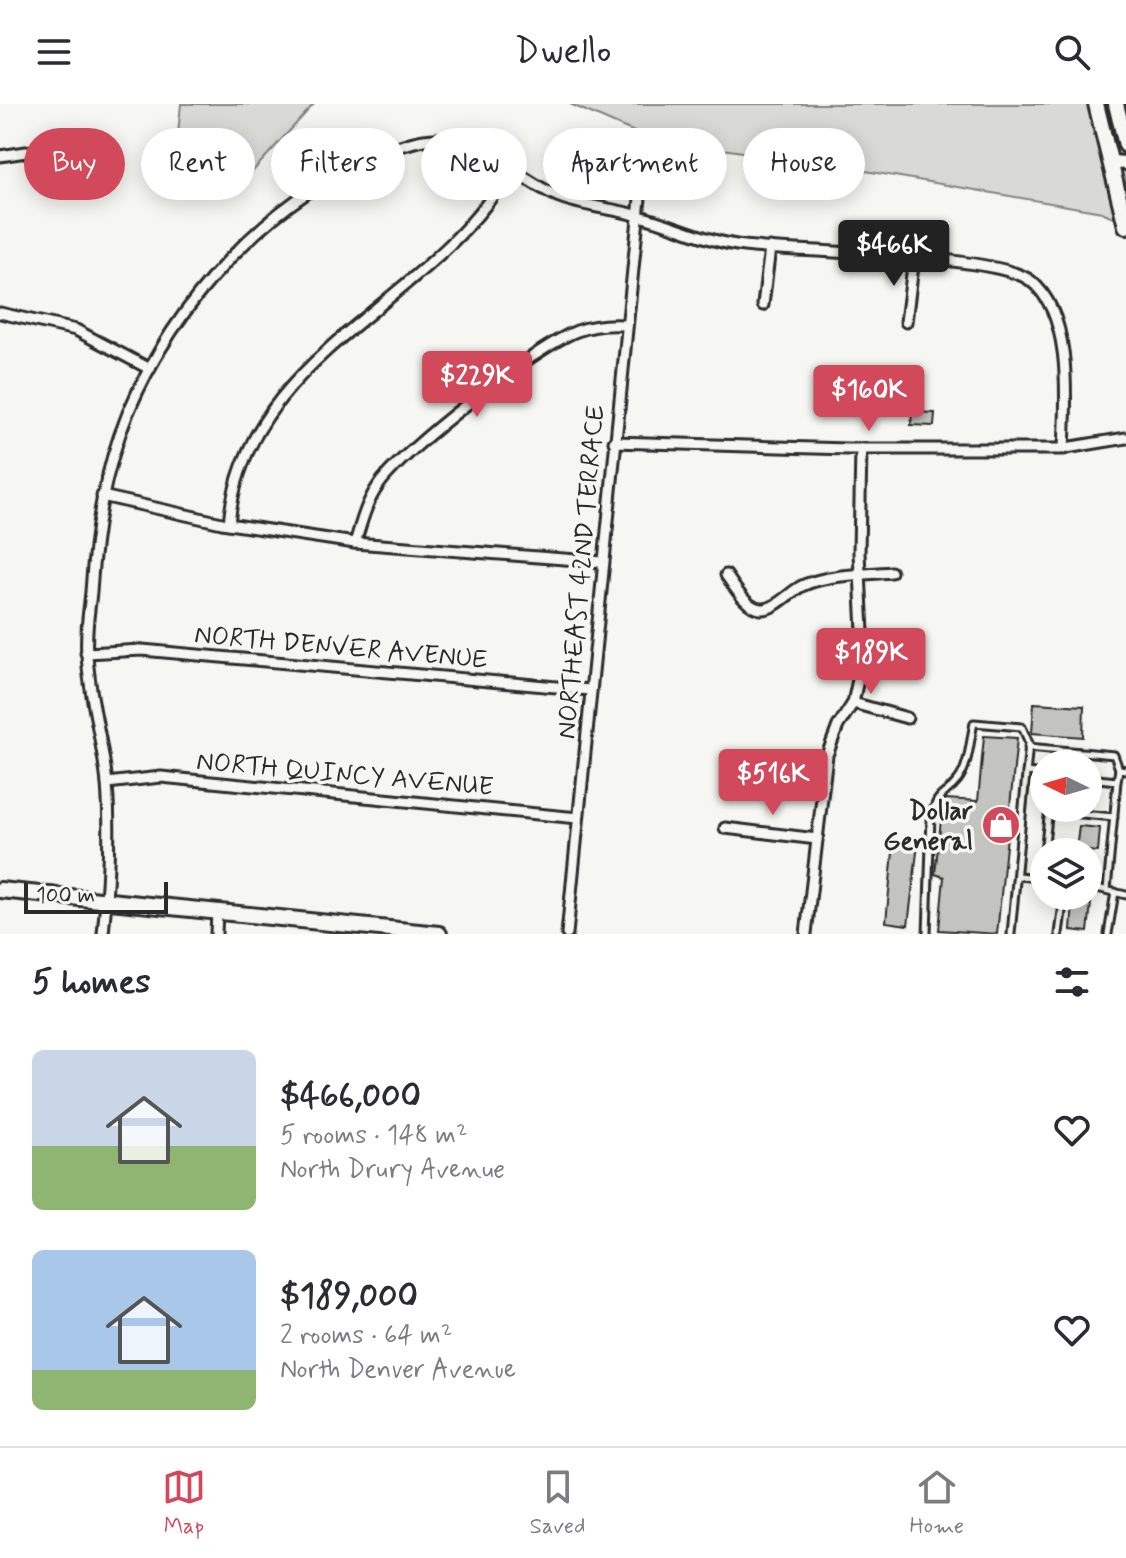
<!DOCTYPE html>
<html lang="en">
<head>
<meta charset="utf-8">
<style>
  body { margin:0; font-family:Mynerve,sans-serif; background:#f7f7f7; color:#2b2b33; height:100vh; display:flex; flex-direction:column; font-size:30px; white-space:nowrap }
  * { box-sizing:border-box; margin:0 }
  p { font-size:26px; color:#7c7c81 }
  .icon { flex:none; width:44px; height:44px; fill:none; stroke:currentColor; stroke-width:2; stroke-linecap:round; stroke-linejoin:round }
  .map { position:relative; height:830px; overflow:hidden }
  .drawer { display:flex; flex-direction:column; background:#fff; flex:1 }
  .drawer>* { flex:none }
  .guide { position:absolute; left:24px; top:24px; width:1078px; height:72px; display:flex; gap:16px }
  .needle { width:52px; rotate:275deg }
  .fabs { position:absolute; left:1030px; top:646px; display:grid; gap:16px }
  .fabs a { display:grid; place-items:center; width:72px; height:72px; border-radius:50%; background:#fff; box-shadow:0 4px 20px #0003; font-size:40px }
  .scale { position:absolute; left:24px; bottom:20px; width:144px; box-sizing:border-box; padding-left:8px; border:4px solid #2b2b2b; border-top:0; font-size:22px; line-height:28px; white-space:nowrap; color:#2b2b2b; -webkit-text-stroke:6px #f6f6f2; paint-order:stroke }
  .price { position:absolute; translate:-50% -68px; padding:0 18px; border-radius:8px; background:#d1495b; color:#fff; font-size:26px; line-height:52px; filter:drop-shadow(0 2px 4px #0008) }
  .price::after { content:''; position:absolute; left:50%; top:48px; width:24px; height:18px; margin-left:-12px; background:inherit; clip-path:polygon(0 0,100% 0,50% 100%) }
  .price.selected { background:#222; color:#fff }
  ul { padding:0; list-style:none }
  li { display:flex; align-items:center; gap:24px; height:200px; padding:0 32px }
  li span { display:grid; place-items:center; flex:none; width:224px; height:160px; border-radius:12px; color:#555 }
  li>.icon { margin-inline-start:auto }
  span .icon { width:96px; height:96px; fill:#fffc; stroke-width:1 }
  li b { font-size:34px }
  h2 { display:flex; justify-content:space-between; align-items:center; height:96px; padding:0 32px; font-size:34px }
  .pill { padding:0 28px; border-radius:36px; background:#fff; box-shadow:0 4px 20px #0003; font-size:28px; line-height:72px }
  .pill.selected { background:#d1495b; color:#fff }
  header { display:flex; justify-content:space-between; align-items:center; height:104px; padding:0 32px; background:#fff; font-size:36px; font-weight:600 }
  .tab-bar { display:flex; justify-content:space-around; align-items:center; height:112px; border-top:2px solid #e1e1e2; background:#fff; font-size:22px; color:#7c7c81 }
  .tab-bar a { display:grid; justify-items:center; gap:4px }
  .tab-bar .selected { color:#d1495b }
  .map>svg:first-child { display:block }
  .green { fill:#d9d9d5; stroke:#828280; stroke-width:2 }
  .building { fill:#c3c3c0; stroke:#2b2b2b; stroke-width:2 }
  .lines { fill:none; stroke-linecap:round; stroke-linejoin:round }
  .service-casing { stroke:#2b2b2b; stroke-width:11 }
  .minor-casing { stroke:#2b2b2b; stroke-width:15 }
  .tertiary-casing { stroke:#2b2b2b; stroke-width:18 }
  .secondary-casing { stroke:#2b2b2b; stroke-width:20 }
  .service { stroke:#f6f6f2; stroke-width:5 }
  .minor { stroke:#f6f6f2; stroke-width:9 }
  .tertiary { stroke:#f6f6f2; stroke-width:12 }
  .secondary { stroke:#f6f6f2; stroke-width:14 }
  .labels { text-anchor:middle; stroke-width:7; stroke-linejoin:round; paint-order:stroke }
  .street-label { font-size:26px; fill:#2b2b2b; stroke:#f6f6f2 }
  .poi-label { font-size:26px; font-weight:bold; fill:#2b2b2b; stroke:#f6f6f2; text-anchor:end }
</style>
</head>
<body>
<header><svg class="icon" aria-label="menu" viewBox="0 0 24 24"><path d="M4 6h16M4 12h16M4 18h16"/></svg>Dwello<svg class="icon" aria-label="search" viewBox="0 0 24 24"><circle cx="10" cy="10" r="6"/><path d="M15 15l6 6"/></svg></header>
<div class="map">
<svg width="1126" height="830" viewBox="0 0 1126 830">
  <rect width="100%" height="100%" fill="#f6f6f2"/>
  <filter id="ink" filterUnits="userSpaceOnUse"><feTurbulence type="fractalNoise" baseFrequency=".0125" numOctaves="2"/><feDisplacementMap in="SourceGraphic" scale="16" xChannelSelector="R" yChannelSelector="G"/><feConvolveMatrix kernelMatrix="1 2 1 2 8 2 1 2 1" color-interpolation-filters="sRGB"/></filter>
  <g filter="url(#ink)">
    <!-- green -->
    <g class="green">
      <path d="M 181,0 L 314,0 L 242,79 L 174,70 Z"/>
      <path d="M 570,0 L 1126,0 L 1126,119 L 1102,108 L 831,61 L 648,34 Z"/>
    </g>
    <!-- building -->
    <g class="building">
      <path d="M 912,308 L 935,309 L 934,322 L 911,321 Z"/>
      <path d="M 1034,599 L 1084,602 L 1083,633 L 1032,629 Z"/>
      <path d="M 984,632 L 1017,634 L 997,830 L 939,826 L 944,773 L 935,770 L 943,698 L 946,695 L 978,697 Z"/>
      <path d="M 1079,722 L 1100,724 L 1098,748 L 1076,746 Z"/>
      <path d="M 894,738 L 918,740 L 908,821 L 886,818 Z"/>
      <path d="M 1073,798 L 1091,799 L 1088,828 L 1071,826 Z"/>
    </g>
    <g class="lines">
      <!-- service casing -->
      <g class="service-casing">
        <g id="service">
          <path d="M 1028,643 L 1114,651 L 1119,665 L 1126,666"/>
          <path d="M 1026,668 L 1044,670"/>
          <path d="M 1088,674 L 1117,677 L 1119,665"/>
          <path d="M 1049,707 L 1114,713"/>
          <path d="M 1044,748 L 1049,705"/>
          <path d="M 1017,772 L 1044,774"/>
          <path d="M 1041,774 L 1044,751"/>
          <path d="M 1088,782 L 1126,791"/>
          <path d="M 1107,786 L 1117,677"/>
          <path d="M 927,830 L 931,712 C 939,685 944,694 958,676 C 969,662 970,636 974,619 L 1022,623 L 1029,639 L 1011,830"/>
          <path d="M 1059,830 L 1064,792"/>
          <path d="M 1108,830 L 1115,788"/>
        </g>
      </g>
      <!-- minor casing -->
      <g class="minor-casing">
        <g id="minor">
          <path d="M 0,52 L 85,39"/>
          <path d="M 763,201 L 770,144"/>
          <path d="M 0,209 L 76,226 L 150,265"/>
          <path d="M 906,218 L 914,154"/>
          <path d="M 614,338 L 848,345 L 1060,345 L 1126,334"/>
          <path d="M 102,392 L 222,419 L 355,439 L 603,458"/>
          <path d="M 229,420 C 244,248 433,202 510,65"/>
          <path d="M 355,439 C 361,420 366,399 378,382 C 401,347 537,242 577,227 C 593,221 608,220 625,221"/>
          <path d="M 726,471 C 734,482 746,504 761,505 C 776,506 791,486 804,481 C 830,470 863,471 891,468"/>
          <path d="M 86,549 L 142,546 L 590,586"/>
          <path d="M 853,599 L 907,614"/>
          <path d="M 107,679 L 161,673 L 578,714"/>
          <path d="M 725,724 L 817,735"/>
          <path d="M 103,830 C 108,781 111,730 107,680 C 103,637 89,594 87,550 C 85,530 89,508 91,488 C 95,425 104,368 128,309 C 175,198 268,95 380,50 C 408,38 436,29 465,39 C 498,51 525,78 557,92 C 584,103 614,104 643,113 C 677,122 708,138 744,142 C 799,149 995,149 1031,177 C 1073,211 1066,296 1064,345"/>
          <path d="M 216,830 L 217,807"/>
          <path d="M 567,830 L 644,54"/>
          <path d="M 806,830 L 827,651 L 838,622 L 853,599 L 864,547 L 859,449 L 861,345"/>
        </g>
      </g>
      <!-- tertiary casing -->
      <g class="tertiary-casing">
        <path id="tertiary" d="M 1111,58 L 1126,59"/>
      </g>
      <!-- secondary casing -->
      <g class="secondary-casing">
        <g id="secondary">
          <path d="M 1096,0 L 1126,122"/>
          <path d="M 1116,0 L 1126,41"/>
          <path d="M 0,786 L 439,830"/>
        </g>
      </g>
      <!-- service -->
      <use href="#service" class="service"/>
      <!-- minor -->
      <use href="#minor" class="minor"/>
      <!-- tertiary -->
      <use href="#tertiary" class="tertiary"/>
      <!-- secondary -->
      <use href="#secondary" class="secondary"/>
    </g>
  </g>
  <!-- icons -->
  <defs>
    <g id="shop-disc" transform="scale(2)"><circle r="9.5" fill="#d1495b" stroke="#f6f6f2"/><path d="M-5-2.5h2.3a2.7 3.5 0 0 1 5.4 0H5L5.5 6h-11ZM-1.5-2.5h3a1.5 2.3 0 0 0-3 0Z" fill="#fff"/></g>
  </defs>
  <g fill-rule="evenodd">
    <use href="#shop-disc" x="1001" y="721"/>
  </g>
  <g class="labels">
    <!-- street labels -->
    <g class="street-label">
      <text transform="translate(580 468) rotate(-85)" y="9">NORTHEAST 42ND TERRACE</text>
      <text transform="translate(341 542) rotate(5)" y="9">NORTH DENVER AVENUE</text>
      <text transform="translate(345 669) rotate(5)" y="9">NORTH QUINCY AVENUE</text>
    </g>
    <!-- poi labels -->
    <g class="poi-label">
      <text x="973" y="715">Dollar<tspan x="973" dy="30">General</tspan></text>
    </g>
  </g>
</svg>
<div class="fabs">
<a><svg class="needle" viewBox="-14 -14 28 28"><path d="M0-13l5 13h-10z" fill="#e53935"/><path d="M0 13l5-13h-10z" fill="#7c7c81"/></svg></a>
<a><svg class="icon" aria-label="layers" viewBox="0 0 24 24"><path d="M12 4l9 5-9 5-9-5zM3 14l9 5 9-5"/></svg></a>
</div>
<div class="scale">100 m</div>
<b class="price selected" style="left:894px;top:184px">$466K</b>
<b class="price" style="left:477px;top:315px">$229K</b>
<b class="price" style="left:869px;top:329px">$160K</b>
<b class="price" style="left:871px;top:592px">$189K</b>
<b class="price" style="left:773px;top:713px">$516K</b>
<div class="guide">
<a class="pill selected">Buy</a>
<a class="pill">Rent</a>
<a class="pill">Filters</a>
<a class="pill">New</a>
<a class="pill">Apartment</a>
<a class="pill">House</a>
</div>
</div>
<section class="drawer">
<h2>5 homes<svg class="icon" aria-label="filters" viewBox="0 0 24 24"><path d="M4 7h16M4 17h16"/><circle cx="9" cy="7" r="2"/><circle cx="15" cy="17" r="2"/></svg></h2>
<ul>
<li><span style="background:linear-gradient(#c9d6e8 60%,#8fb573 0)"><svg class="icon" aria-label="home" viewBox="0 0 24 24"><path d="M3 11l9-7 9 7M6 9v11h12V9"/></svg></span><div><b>$466,000</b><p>5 rooms · 148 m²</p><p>North Drury Avenue</p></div><svg class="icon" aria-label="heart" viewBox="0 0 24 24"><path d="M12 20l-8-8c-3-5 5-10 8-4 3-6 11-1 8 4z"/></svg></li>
<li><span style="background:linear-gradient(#a9c7e8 75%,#8fb573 0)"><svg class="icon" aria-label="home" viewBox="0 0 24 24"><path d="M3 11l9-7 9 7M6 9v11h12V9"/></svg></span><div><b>$189,000</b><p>2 rooms · 64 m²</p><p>North Denver Avenue</p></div><svg class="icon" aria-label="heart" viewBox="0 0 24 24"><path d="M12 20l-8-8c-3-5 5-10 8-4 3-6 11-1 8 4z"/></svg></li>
</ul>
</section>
<nav class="tab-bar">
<a class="selected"><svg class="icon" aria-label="map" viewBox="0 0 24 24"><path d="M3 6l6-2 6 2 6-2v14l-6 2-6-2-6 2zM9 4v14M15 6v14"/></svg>Map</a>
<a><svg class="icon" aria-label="saved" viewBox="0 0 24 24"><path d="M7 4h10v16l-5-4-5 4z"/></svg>Saved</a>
<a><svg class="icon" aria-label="home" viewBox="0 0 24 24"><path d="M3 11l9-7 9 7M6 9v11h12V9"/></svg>Home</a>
</nav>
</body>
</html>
